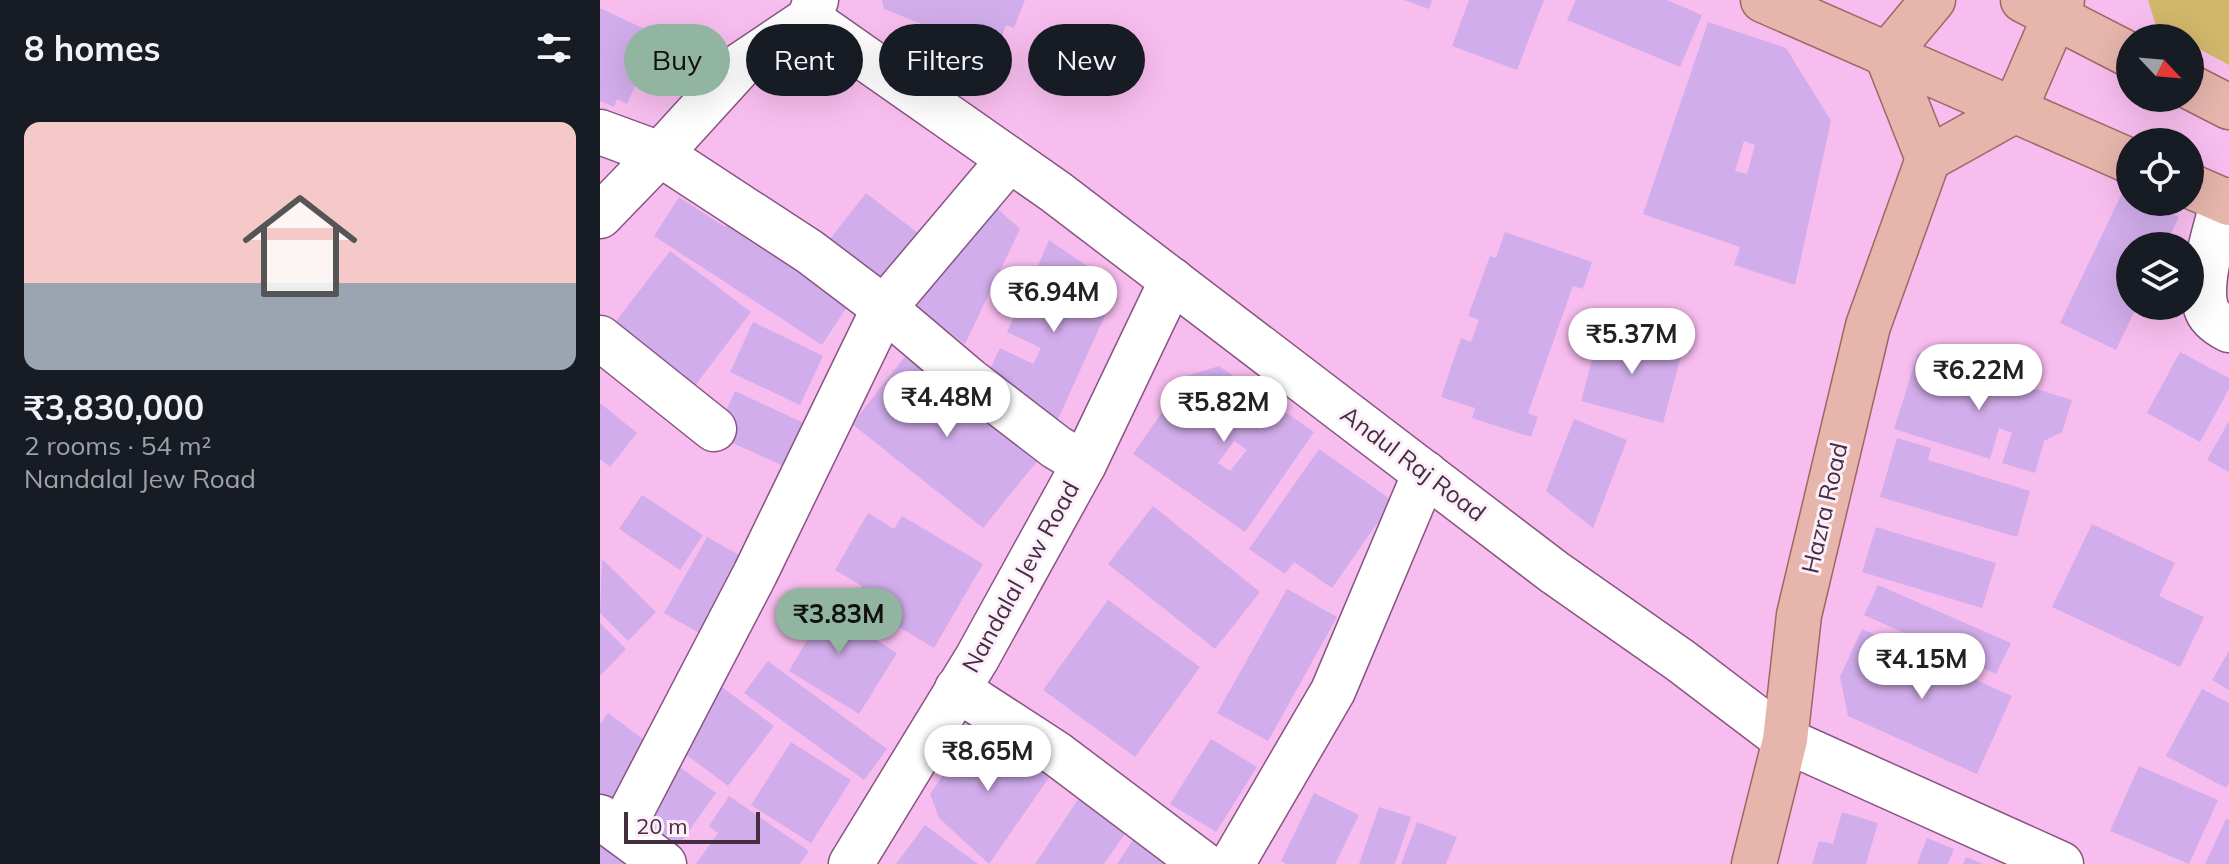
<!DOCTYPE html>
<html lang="en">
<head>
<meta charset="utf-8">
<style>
  body { margin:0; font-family:Mulish,sans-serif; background:#242831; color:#f1f3f6; height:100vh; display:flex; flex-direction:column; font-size:30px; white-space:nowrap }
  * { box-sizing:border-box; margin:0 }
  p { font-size:26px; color:#9ea1a6 }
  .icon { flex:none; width:44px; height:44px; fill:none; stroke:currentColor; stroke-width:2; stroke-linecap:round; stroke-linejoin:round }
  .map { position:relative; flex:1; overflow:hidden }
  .panel { display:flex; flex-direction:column; background:#171b24; width:600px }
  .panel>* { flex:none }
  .hud { position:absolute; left:24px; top:24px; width:760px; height:72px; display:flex; gap:16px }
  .needle { width:52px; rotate:116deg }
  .fabs { position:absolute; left:1516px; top:24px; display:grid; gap:16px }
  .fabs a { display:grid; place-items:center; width:88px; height:88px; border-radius:50%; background:#171b24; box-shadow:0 8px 32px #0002; font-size:40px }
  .scale { position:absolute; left:24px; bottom:20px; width:136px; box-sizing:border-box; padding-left:8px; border:4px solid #452e42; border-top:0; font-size:22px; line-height:28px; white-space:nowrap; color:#452e42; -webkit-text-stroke:6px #fceffa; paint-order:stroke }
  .price { position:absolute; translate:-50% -68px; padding:0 18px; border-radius:28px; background:#fff; color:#222; font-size:26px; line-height:52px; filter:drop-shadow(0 2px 4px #0008) }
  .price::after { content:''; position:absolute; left:50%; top:48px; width:24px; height:18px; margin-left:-12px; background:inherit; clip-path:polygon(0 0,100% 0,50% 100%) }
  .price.on { background:#91b5a0; color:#111 }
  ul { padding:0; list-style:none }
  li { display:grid; align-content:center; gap:16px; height:424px; padding:0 24px }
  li+li { border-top:2px solid #363941 }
  li span { display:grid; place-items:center; height:248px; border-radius:16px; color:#555 }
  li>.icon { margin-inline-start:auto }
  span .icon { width:144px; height:144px; fill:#fffc; stroke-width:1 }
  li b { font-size:34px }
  h2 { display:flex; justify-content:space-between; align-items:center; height:96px; padding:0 24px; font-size:34px }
  .pill { padding:0 28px; border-radius:36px; background:#171b24; box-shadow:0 8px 32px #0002; font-size:28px; line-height:72px }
  .pill.on { background:#91b5a0; color:#111 }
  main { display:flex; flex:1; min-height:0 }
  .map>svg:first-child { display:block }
  .green { fill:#d1b76a }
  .building { fill:#d2adeb; fill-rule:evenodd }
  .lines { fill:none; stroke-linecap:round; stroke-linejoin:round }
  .minor-casing { stroke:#885481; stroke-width:47 }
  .major-casing { stroke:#a36562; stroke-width:47 }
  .minor { stroke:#fff; stroke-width:44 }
  .major { stroke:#e6b5ac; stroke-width:44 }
  .labels { text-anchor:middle; stroke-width:6; stroke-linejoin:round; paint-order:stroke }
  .street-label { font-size:24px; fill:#452e42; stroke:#fceffa }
</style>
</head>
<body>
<main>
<section class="panel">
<h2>8 homes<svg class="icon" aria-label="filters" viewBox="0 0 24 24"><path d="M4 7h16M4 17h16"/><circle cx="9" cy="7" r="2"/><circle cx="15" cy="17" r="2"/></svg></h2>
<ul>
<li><span style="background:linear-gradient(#f6c9c9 65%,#9aa5b1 0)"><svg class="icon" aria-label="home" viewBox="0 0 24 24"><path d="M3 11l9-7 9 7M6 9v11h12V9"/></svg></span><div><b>₹3,830,000</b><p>2 rooms · 54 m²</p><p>Nandalal Jew Road</p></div></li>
</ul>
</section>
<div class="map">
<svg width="1629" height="864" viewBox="0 0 1629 864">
  <rect width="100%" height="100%" fill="#f8bdef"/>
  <!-- green -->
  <path class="green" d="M 1548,0 L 1629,0 L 1629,65 L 1590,44 L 1590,38 L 1578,38 L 1556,26 Z"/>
  <!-- building -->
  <g class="building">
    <path d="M 282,0 L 425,0 L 414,28 L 406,25 L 392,62 L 320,33 L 324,25 L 284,9 Z"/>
    <path d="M 804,0 L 832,0 L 829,9 Z"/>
    <path d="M 869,0 L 944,0 L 917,70 L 852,46 Z"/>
    <path d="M 976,0 L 1067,0 L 1102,15 L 1080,67 L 967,20 Z"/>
    <path d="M 0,8 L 66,39 L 53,67 L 45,63 L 27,104 L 17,99 L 14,107 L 0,101 Z"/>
    <path d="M 1108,22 L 1186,48 L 1231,121 L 1195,285 L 1134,265 L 1140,247 L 1043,214 ZM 1144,141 L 1155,145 L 1147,174 L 1135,171 Z"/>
    <path d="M 1523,191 L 1530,194 L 1530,202 L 1546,202 L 1579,217 L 1565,246 L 1530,246 L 1530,306 L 1537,306 L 1516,350 L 1460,323 Z"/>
    <path d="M 266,193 L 323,237 L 278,295 L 255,259 L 230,239 Z"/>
    <path d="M 79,197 L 125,227 L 132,217 L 254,296 L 222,345 L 54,236 Z"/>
    <path d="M 387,199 L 420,229 L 365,344 L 300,296 Z"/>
    <path d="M 905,232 L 992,262 L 983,289 L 973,286 L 928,413 L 938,417 L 931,437 L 872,418 L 875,408 L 841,397 L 861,338 L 871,342 L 879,320 L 868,316 L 890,256 L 896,258 Z"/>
    <path d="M 449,240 L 518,287 L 458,419 L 383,384 L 400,348 L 433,364 L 441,348 L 407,332 L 423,296 L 460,312 L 468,296 L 432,279 Z"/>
    <path d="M 70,251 L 151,312 L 91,391 L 10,329 Z"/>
    <path d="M 153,322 L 223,356 L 200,405 L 130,372 Z"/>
    <path d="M 1000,330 L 1082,352 L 1063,423 L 981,401 Z"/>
    <path d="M 311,349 L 443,454 L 383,528 L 252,424 Z"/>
    <path d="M 1580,352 L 1629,378 L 1629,389 L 1600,442 L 1547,413 Z"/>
    <path d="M 1318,353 L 1472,400 L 1462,432 L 1444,441 L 1435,473 L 1402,463 L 1412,433 L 1399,428 L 1390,459 L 1294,429 Z"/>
    <path d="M 619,366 L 714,432 L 645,532 L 533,454 L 587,376 ZM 634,441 L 647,450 L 630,471 L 618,463 Z"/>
    <path d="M 135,391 L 210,426 L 190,469 L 115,435 Z"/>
    <path d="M 0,403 L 37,433 L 10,467 L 0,459 Z"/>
    <path d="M 974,419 L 1027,440 L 993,528 L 946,491 Z"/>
    <path d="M 1629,421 L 1629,472 L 1607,460 Z"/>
    <path d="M 1297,438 L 1331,448 L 1328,460 L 1430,491 L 1417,537 L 1280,497 Z"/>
    <path d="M 719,449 L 793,501 L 732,588 L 694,562 L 685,574 L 649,549 Z"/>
    <path d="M 42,495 L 103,535 L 80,570 L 19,529 Z"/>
    <path d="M 553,506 L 660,592 L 615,649 L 508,564 Z"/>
    <path d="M 268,513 L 294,529 L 302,516 L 383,564 L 334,648 L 254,600 L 262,586 L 235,570 Z"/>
    <path d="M 1492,524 L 1575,563 L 1559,596 L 1604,617 L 1580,667 L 1452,607 Z"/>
    <path d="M 1276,527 L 1396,563 L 1382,608 L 1262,572 Z"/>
    <path d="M 107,537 L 146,559 L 103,635 L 64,613 Z"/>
    <path d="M 2,559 L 56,612 L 28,641 L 0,613 Z"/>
    <path d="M 1278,585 L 1411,643 L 1396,674 L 1264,615 Z"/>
    <path d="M 687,589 L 737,617 L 668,741 L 617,713 Z"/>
    <path d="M 209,597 L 297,653 L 259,714 L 189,671 L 207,640 L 188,629 Z"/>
    <path d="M 508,600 L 600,667 L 535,757 L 443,690 Z"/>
    <path d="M 0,623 L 26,649 L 0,676 Z"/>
    <path d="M 1262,629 L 1412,696 L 1377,774 L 1248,716 L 1240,677 Z"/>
    <path d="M 1629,651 L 1629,690 L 1612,680 Z"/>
    <path d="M 168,661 L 287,749 L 264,780 L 144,693 Z"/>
    <path d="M 122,687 L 174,726 L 128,786 L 76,747 Z"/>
    <path d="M 1602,689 L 1629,703 L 1629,783 L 1626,788 L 1566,756 Z"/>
    <path d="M 8,713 L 59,751 L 14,812 L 0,802 L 0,724 Z"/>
    <path d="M 405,738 L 453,772 L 389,864 L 339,818 L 330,794 L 363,746 Z"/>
    <path d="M 611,739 L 657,767 L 616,832 L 570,804 Z"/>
    <path d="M 191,742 L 251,780 L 211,843 L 151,805 Z"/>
    <path d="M 78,766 L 116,793 L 73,853 L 35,826 Z"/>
    <path d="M 1539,766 L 1618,800 L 1589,864 L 1510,831 Z"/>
    <path d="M 714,793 L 759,815 L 735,864 L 686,864 L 681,861 Z"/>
    <path d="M 129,796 L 209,851 L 200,864 L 96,864 L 118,833 L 109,826 Z"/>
    <path d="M 479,798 L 527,831 L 504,864 L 435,864 Z"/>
    <path d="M 779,807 L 811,817 L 795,864 L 759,864 Z"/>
    <path d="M 1242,812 L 1278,823 L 1266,864 L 1212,864 L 1219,841 L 1233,844 Z"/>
    <path d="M 1626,819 L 1629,820 L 1629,864 L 1605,864 Z"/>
    <path d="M 0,821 L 55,864 L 0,864 Z"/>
    <path d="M 817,822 L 857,837 L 846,864 L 801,864 Z"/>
    <path d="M 325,825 L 378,864 L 296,864 Z"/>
    <path d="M 535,837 L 573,864 L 517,864 Z"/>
    <path d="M 1327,838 L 1354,849 L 1348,864 L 1317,864 Z"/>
    <path d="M 1366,857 L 1383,864 L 1363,864 Z"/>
  </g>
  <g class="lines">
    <!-- minor casing -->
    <g class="minor-casing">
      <g id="minor">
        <path d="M 209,19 L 456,192 L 954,572 L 1081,661 L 1185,740 L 1461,864"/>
        <path d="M 0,132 L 60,154 L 210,252 L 284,308 L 369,380 L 456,447 L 484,464"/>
        <path d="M 1623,200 C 1616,230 1598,280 1606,308 C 1609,318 1621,326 1629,330"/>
        <path d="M 0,216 L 60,154 L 142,64 L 209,19 L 216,0"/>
        <path d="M 0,338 L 114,429"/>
        <path d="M 357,689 L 457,754 L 603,864"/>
        <path d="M 0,817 L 64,864"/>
        <path d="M 21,831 L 155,574 L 284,308 L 409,160"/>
        <path d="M 251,864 L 377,658 L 484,464 L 572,280"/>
        <path d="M 632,864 L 733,691 L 825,473"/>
      </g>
    </g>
    <!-- major casing -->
    <g class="major-casing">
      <g id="major">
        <path d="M 1163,0 L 1530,161"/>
        <path d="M 1423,0 L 1530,55"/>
        <path d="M 1287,55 L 1328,159"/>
        <path d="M 1287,55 L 1333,0"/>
        <path d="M 1590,87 L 1629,107"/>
        <path d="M 1328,159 L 1414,111 L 1462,0"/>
        <path d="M 1590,186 L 1629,203"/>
        <path d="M 1154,864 L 1185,740 L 1199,615 L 1268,326 L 1328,159"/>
      </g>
    </g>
    <!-- minor -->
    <use href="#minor" class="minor"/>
    <!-- major -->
    <use href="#major" class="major"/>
  </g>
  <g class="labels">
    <!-- street labels -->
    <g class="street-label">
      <text transform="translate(813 464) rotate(37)" y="8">Andul Raj Road</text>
      <text transform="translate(1225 508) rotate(-77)" y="8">Hazra Road</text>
      <text transform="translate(421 577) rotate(-61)" y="8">Nandalal Jew Road</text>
    </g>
  </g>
</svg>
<div class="fabs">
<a><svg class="needle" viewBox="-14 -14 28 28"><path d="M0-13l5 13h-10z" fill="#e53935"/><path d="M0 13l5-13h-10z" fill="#9ea1a6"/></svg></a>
<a><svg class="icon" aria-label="locate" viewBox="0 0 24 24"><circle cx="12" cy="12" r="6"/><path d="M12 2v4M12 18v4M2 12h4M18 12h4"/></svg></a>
<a><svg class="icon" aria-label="layers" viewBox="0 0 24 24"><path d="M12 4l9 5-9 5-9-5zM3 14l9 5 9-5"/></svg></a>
</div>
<div class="scale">20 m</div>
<b class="price" style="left:454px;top:334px">₹6.94M</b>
<b class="price" style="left:1032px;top:376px">₹5.37M</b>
<b class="price" style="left:1379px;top:412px">₹6.22M</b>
<b class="price" style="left:347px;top:439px">₹4.48M</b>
<b class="price" style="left:624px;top:444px">₹5.82M</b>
<b class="price on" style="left:239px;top:656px">₹3.83M</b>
<b class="price" style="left:1322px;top:701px">₹4.15M</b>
<b class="price" style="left:388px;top:793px">₹8.65M</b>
<div class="hud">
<a class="pill on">Buy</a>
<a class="pill">Rent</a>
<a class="pill">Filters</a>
<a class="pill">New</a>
</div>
</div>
</main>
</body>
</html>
